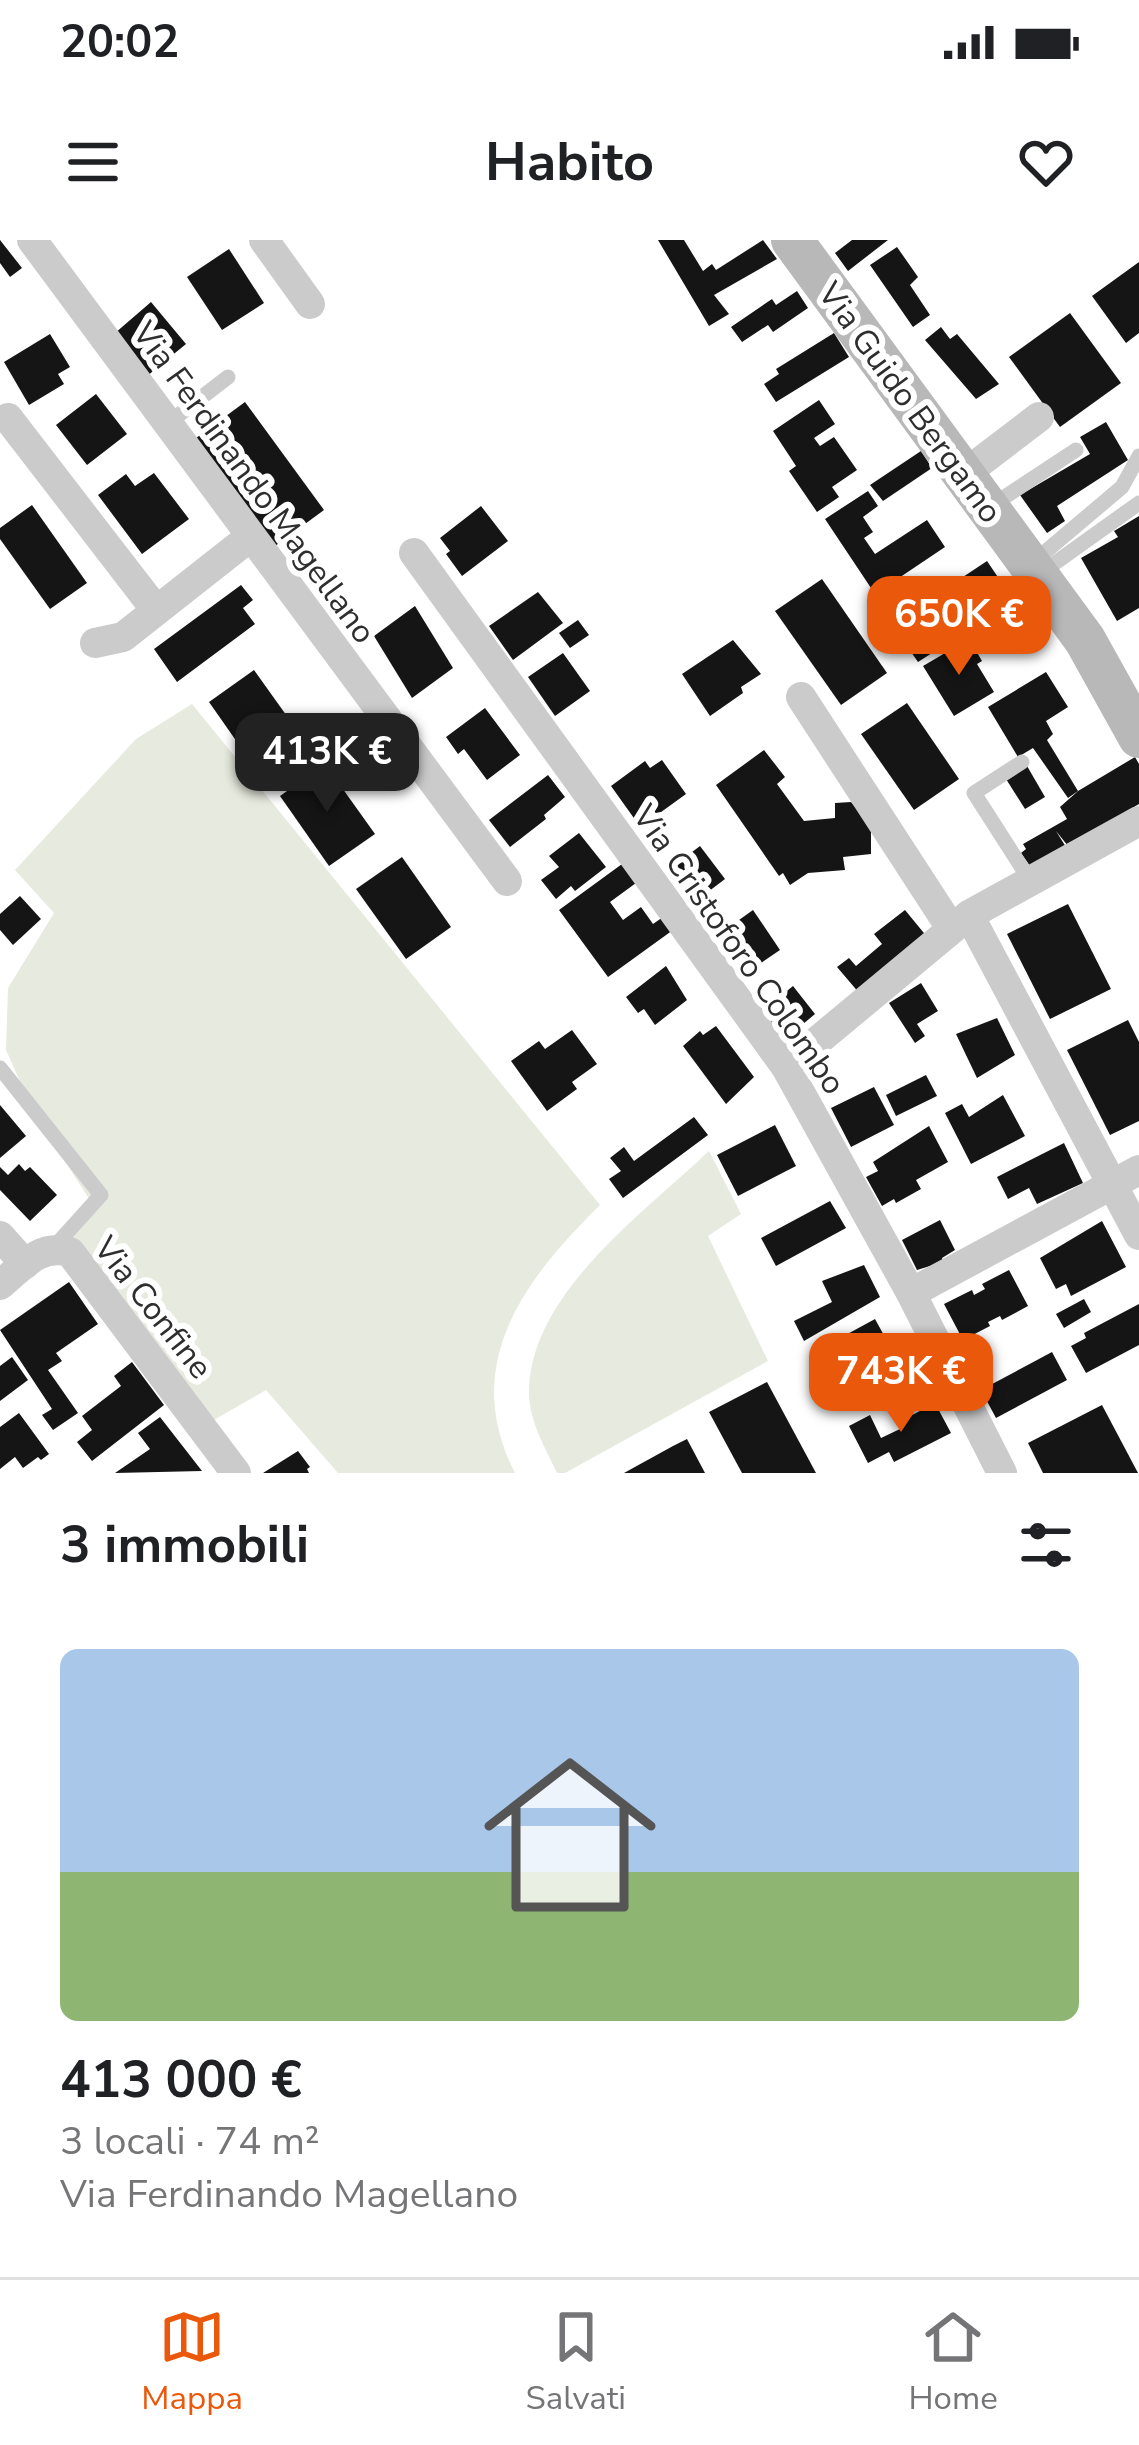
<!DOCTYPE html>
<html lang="it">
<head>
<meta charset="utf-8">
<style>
  body { margin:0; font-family:"Nunito Sans",sans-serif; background:#f6f6f6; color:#202124; height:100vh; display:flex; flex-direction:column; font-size:45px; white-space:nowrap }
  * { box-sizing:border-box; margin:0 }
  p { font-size:39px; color:#757577 }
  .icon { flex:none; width:66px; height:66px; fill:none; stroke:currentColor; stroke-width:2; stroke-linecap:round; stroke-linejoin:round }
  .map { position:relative; height:1233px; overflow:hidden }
  .drawer { display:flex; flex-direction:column; background:#fff; flex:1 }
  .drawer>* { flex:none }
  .price { position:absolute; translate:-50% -102px; padding:0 27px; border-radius:24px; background:#ea580c; color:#fff; font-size:39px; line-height:78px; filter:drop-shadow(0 3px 6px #0008) }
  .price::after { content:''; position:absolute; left:50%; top:72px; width:36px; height:27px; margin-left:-18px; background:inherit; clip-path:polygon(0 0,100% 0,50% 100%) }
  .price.active { background:#222; color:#fff }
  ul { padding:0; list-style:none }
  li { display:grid; align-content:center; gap:24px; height:636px; padding:0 60px }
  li+li { border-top:3px solid #e0e0e0 }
  li span { display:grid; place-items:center; height:372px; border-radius:18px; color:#555 }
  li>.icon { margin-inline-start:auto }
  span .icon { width:216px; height:216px; fill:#fffc; stroke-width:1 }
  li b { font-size:51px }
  h2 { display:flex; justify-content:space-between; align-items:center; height:144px; padding:0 60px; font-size:51px }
  .status { display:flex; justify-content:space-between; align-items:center; height:84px; padding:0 60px; background:#fff; direction:ltr }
  .status svg { height:33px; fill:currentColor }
  header { display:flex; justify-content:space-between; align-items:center; height:156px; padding:0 60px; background:#fff; font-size:54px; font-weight:700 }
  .menu { display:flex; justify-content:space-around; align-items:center; height:168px; border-top:3px solid #e0e0e0; background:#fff; font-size:33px; color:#757577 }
  .menu a { display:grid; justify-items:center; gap:6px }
  .menu .active { color:#ea580c }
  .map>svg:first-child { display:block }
  .green { fill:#e7eade }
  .building { fill:#151515 }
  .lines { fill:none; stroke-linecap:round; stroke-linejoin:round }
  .service { stroke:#cbcbcb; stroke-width:15 }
  .minor { stroke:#cbcbcb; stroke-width:30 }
  .secondary { stroke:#b8b8b8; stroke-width:42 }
  .labels { text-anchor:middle; stroke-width:12; stroke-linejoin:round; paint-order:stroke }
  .street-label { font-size:33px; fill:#2e2e2e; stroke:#fff }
</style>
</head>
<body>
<div class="status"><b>20:02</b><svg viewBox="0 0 49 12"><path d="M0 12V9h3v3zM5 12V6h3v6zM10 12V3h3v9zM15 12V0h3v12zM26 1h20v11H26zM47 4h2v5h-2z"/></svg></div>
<header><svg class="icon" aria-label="menu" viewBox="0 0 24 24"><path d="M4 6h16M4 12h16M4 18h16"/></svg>Habito<svg class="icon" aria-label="heart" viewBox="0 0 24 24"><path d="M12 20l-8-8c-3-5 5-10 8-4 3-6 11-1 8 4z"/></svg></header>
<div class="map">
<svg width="1139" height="1233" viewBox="0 0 1139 1233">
  <rect width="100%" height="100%" fill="#fff"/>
  <!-- green -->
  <g class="green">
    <path d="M 192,464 L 600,965 C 525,1039 459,1124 515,1233 L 338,1233 L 266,1150 L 200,1188 L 64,999 L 90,960 L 36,877 L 6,810 L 8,748 L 54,673 L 15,630 L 136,499 Z"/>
    <path d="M 709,911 L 741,974 L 708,996 L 768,1121 L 565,1233 L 557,1233 C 546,1209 529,1181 529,1153 C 529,1054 644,973 709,911 Z"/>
  </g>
  <!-- building -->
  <g class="building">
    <path d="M 0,0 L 22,28 L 10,37 L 0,23 Z"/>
    <path d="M 658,0 L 684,0 L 703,31 L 712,24 L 716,30 L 763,0 L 777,19 L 714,55 L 729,74 L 709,86 Z"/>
    <path d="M 852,0 L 888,0 L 848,31 L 835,13 Z"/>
    <path d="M 897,7 L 918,37 L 910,45 L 930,75 L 913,87 L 870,25 Z"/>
    <path d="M 229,9 L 264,63 L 222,90 L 187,37 Z"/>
    <path d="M 1139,22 L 1139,93 L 1126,103 L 1092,56 Z"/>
    <path d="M 797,51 L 808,68 L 773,92 L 768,85 L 742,102 L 731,87 L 772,59 L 776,65 Z"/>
    <path d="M 151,62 L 186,104 L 141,141 L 107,100 Z"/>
    <path d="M 1070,73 L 1121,143 L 1060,187 L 1009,117 Z"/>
    <path d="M 941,87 L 950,99 L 957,94 L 999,144 L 976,159 L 925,100 Z"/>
    <path d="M 834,93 L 849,117 L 776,162 L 764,144 L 779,134 L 776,129 Z"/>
    <path d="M 50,94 L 70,127 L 58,134 L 64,144 L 29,165 L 4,122 Z"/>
    <path d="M 96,154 L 127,194 L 87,225 L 56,185 Z"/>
    <path d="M 819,160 L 835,184 L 814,198 L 820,206 L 834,197 L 857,230 L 832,247 L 839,257 L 817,272 L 789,231 L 796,226 L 773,191 Z"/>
    <path d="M 245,162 L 324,270 L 271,309 L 192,201 Z"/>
    <path d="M 1106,182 L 1128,220 L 1057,266 L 1065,281 L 1047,293 L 1020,255 L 1090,214 L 1080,197 Z"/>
    <path d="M 921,211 L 932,228 L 883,261 L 870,245 Z"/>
    <path d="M 154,233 L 189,279 L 142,314 L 98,255 L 126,234 L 135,246 Z"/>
    <path d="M 868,251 L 878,266 L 863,277 L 873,292 L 864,298 L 875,314 L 927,280 L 945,307 L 875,354 L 825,279 Z"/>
    <path d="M 32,265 L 87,343 L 50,369 L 0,299 L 0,288 Z"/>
    <path d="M 481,266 L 508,301 L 462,336 L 446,314 L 450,311 L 440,298 Z"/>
    <path d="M 1139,276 L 1139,368 L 1117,381 L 1081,318 L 1118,297 L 1114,291 Z"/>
    <path d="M 987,321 L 1010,355 L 1023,346 L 1039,370 L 990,403 L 977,384 L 918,422 L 900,396 L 946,364 L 953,375 L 978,358 L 963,337 Z"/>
    <path d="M 822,339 L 887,433 L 841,465 L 775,371 Z"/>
    <path d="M 241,345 L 253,360 L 243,368 L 255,384 L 177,442 L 154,409 Z"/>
    <path d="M 892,348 L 899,357 L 892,363 L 901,376 L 891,382 L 876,360 Z"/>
    <path d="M 538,352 L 563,383 L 513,420 L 489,386 Z"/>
    <path d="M 415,366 L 453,428 L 412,458 L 374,396 Z"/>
    <path d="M 578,380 L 589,395 L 570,408 L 559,393 Z"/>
    <path d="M 969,399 L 982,421 L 977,424 L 994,452 L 954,476 L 923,426 Z"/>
    <path d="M 733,400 L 761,434 L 741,447 L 743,453 L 710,476 L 682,434 Z"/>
    <path d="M 563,413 L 590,451 L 555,476 L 528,437 Z"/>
    <path d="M 254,430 L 304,500 L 258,532 L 209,462 Z"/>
    <path d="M 1046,432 L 1068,467 L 1046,481 L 1053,494 L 1047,500 L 1078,551 L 1068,558 L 1033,508 L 1018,517 L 988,467 Z"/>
    <path d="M 907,463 L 959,539 L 914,570 L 861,494 Z"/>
    <path d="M 485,468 L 520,515 L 487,540 L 464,509 L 458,514 L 446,497 Z"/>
    <path d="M 764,510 L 785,537 L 777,544 L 804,581 L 835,578 L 835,563 L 851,562 L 871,586 L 871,614 L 843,617 L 845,630 L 808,633 L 790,645 L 783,633 L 779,636 L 716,545 Z"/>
    <path d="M 1135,517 L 1139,524 L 1139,564 L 1068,606 L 1056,591 L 1066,607 L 1030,626 L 1021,613 L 1026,609 L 1023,604 L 1067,579 L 1060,567 L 1078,551 Z"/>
    <path d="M 662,520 L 686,554 L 657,575 L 653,569 L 636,581 L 611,546 L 645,521 L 650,528 Z"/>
    <path d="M 325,524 L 375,594 L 329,626 L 280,556 Z"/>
    <path d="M 1027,526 L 1045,557 L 1025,569 L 1006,539 Z"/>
    <path d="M 548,535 L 565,557 L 544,575 L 546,579 L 510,607 L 489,580 Z"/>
    <path d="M 579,593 L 606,627 L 575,651 L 571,646 L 556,659 L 541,640 L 559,627 L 549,616 Z"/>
    <path d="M 700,606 L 725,639 L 692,664 L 667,631 Z"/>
    <path d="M 402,617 L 451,687 L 406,719 L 356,649 Z"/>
    <path d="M 622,624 L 636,643 L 610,662 L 623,680 L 641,667 L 653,684 L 663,677 L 673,690 L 608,737 L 559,670 Z"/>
    <path d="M 20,656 L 41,679 L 13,705 L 0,690 L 0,674 Z"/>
    <path d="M 1068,664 L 1111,749 L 1050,779 L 1007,694 Z"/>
    <path d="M 753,670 L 780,710 L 745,734 L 718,695 Z"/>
    <path d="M 905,670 L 928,698 L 860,754 L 837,727 L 849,718 L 856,726 L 882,704 L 874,694 Z"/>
    <path d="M 666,726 L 687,760 L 655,785 L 644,769 L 638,773 L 626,757 Z"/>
    <path d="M 921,743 L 938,771 L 917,784 L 925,796 L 915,803 L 889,763 Z"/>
    <path d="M 793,746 L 815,774 L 784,800 L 761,772 Z"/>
    <path d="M 997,778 L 1015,815 L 977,838 L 956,794 Z"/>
    <path d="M 1128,780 L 1139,802 L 1139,881 L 1110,895 L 1067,810 Z"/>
    <path d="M 716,786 L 754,837 L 726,864 L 683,806 L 700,791 L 703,795 Z"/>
    <path d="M 572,790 L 597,824 L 572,842 L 577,849 L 547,871 L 511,821 L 539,801 L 545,809 Z"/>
    <path d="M 926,835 L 937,856 L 896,876 L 886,855 Z"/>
    <path d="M 874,847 L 894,885 L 851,907 L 831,868 Z"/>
    <path d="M 1003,855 L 1025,896 L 971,924 L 945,873 L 962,864 L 969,877 Z"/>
    <path d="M 0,865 L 26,896 L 0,918 Z"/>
    <path d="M 694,877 L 708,895 L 623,958 L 609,939 L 621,931 L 610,918 L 624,907 L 634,921 Z"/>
    <path d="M 775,885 L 796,926 L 738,956 L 717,915 Z"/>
    <path d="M 929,886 L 948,922 L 916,940 L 921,949 L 896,963 L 894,959 L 882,966 L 866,937 L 878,931 L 873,922 Z"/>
    <path d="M 1064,903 L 1083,943 L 1037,964 L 1029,948 L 1008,959 L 997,937 Z"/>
    <path d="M 19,924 L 25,931 L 30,927 L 57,955 L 30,981 L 0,950 L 0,927 L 8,935 Z"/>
    <path d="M 830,961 L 846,988 L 776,1026 L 761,998 Z"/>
    <path d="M 940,980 L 955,1010 L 942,1018 L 943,1022 L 917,1030 L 902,1000 Z"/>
    <path d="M 1102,981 L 1126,1027 L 1071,1056 L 1066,1044 L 1056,1049 L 1040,1018 Z"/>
    <path d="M 864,1025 L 880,1057 L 804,1101 L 794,1081 L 832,1062 L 822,1041 Z"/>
    <path d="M 1009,1030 L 1028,1066 L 1002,1080 L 1000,1076 L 988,1082 L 990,1086 L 963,1100 L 944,1064 L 972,1050 L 974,1055 L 985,1049 L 982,1044 Z"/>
    <path d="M 69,1042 L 98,1084 L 56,1113 L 62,1121 L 48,1130 L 78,1173 L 53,1190 L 42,1175 L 52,1169 L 0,1090 Z"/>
    <path d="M 1084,1059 L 1091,1072 L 1064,1088 L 1056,1074 Z"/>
    <path d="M 1139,1064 L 1139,1105 L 1086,1133 L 1071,1106 L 1086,1098 L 1084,1093 Z"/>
    <path d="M 875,1079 L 904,1132 L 871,1150 L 842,1097 Z"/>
    <path d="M 1052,1112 L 1067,1140 L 996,1178 L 981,1150 Z"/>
    <path d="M 12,1117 L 28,1140 L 0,1161 L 0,1126 Z"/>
    <path d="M 132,1122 L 164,1165 L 92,1221 L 77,1202 L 92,1190 L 82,1176 L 121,1146 L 114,1136 Z"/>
    <path d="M 767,1142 L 816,1233 L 742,1233 L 709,1172 Z"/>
    <path d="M 935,1163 L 951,1193 L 894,1222 L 889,1212 L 868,1223 L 849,1186 L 870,1175 L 881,1198 L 900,1189 L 897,1183 Z"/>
    <path d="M 1102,1165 L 1138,1233 L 1043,1233 L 1028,1203 Z"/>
    <path d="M 19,1173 L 49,1214 L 41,1220 L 38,1217 L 23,1228 L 15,1217 L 0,1229 L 0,1187 Z"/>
    <path d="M 160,1177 L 202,1231 L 115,1233 L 150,1209 L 138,1193 Z"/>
    <path d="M 687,1199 L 705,1233 L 624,1233 L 673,1206 Z"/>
    <path d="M 298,1211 L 310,1227 L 307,1229 L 309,1233 L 263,1233 Z"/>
  </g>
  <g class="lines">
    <!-- service -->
    <g class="service">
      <path d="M 167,184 L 228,137"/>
      <path d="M 991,266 L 1076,210"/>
      <path d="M 1032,323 L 1122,247 L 1139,216"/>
      <path d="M 1041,333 L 1139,263"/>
      <path d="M 1022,522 L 974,553 L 1031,642"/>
      <path d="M 0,828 L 101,955 L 54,1007"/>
    </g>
    <!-- minor -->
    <g class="minor">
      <path d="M 32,0 L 507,641"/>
      <path d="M 264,0 L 310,64"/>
      <path d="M 8,178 L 156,370"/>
      <path d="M 963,235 L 1039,177"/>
      <path d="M 414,313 L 786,827 L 911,1053 L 1002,1233"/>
      <path d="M 95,403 L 123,397 L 250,297"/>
      <path d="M 801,457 L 951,688"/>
      <path d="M 969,675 L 1139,995"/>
      <path d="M 786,827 L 969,675 L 1139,581"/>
      <path d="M 0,996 L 25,1024"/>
      <path d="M 0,1045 C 22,1027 40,1003 70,1012 L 236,1233"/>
      <path d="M 911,1053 L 1139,930"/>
    </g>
    <!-- secondary -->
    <path class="secondary" d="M 792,0 L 1085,400 L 1139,497"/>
  </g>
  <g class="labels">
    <!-- street labels -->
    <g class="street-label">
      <text transform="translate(911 162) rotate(54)" y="12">Via Guido Bergamo</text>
      <text transform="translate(255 242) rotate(54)" y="12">Via Ferdinando Magellano</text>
      <text transform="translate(740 709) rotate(55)" y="12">Via Cristoforo Colombo</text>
      <text transform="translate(154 1067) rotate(52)" y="12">Via Confine</text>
    </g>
  </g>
</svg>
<b class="price" style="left:959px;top:438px">650K €</b>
<b class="price active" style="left:327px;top:575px">413K €</b>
<b class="price" style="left:901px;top:1195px">743K €</b>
</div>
<section class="drawer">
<h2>3 immobili<svg class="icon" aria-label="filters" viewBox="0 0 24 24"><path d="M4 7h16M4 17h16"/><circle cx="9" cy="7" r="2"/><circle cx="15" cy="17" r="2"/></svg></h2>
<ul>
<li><span style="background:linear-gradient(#a9c7e8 60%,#8fb573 0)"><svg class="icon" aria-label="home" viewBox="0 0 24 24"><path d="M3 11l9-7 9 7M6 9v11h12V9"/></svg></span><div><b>413 000 €</b><p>3 locali · 74 m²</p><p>Via Ferdinando Magellano</p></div></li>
</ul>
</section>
<nav class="menu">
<a class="active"><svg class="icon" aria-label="map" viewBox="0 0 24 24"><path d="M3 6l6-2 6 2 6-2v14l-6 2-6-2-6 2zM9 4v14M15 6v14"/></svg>Mappa</a>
<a><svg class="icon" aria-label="saved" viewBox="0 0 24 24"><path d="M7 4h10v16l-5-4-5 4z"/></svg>Salvati</a>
<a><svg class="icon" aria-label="home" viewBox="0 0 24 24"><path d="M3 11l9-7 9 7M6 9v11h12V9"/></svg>Home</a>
</nav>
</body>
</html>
